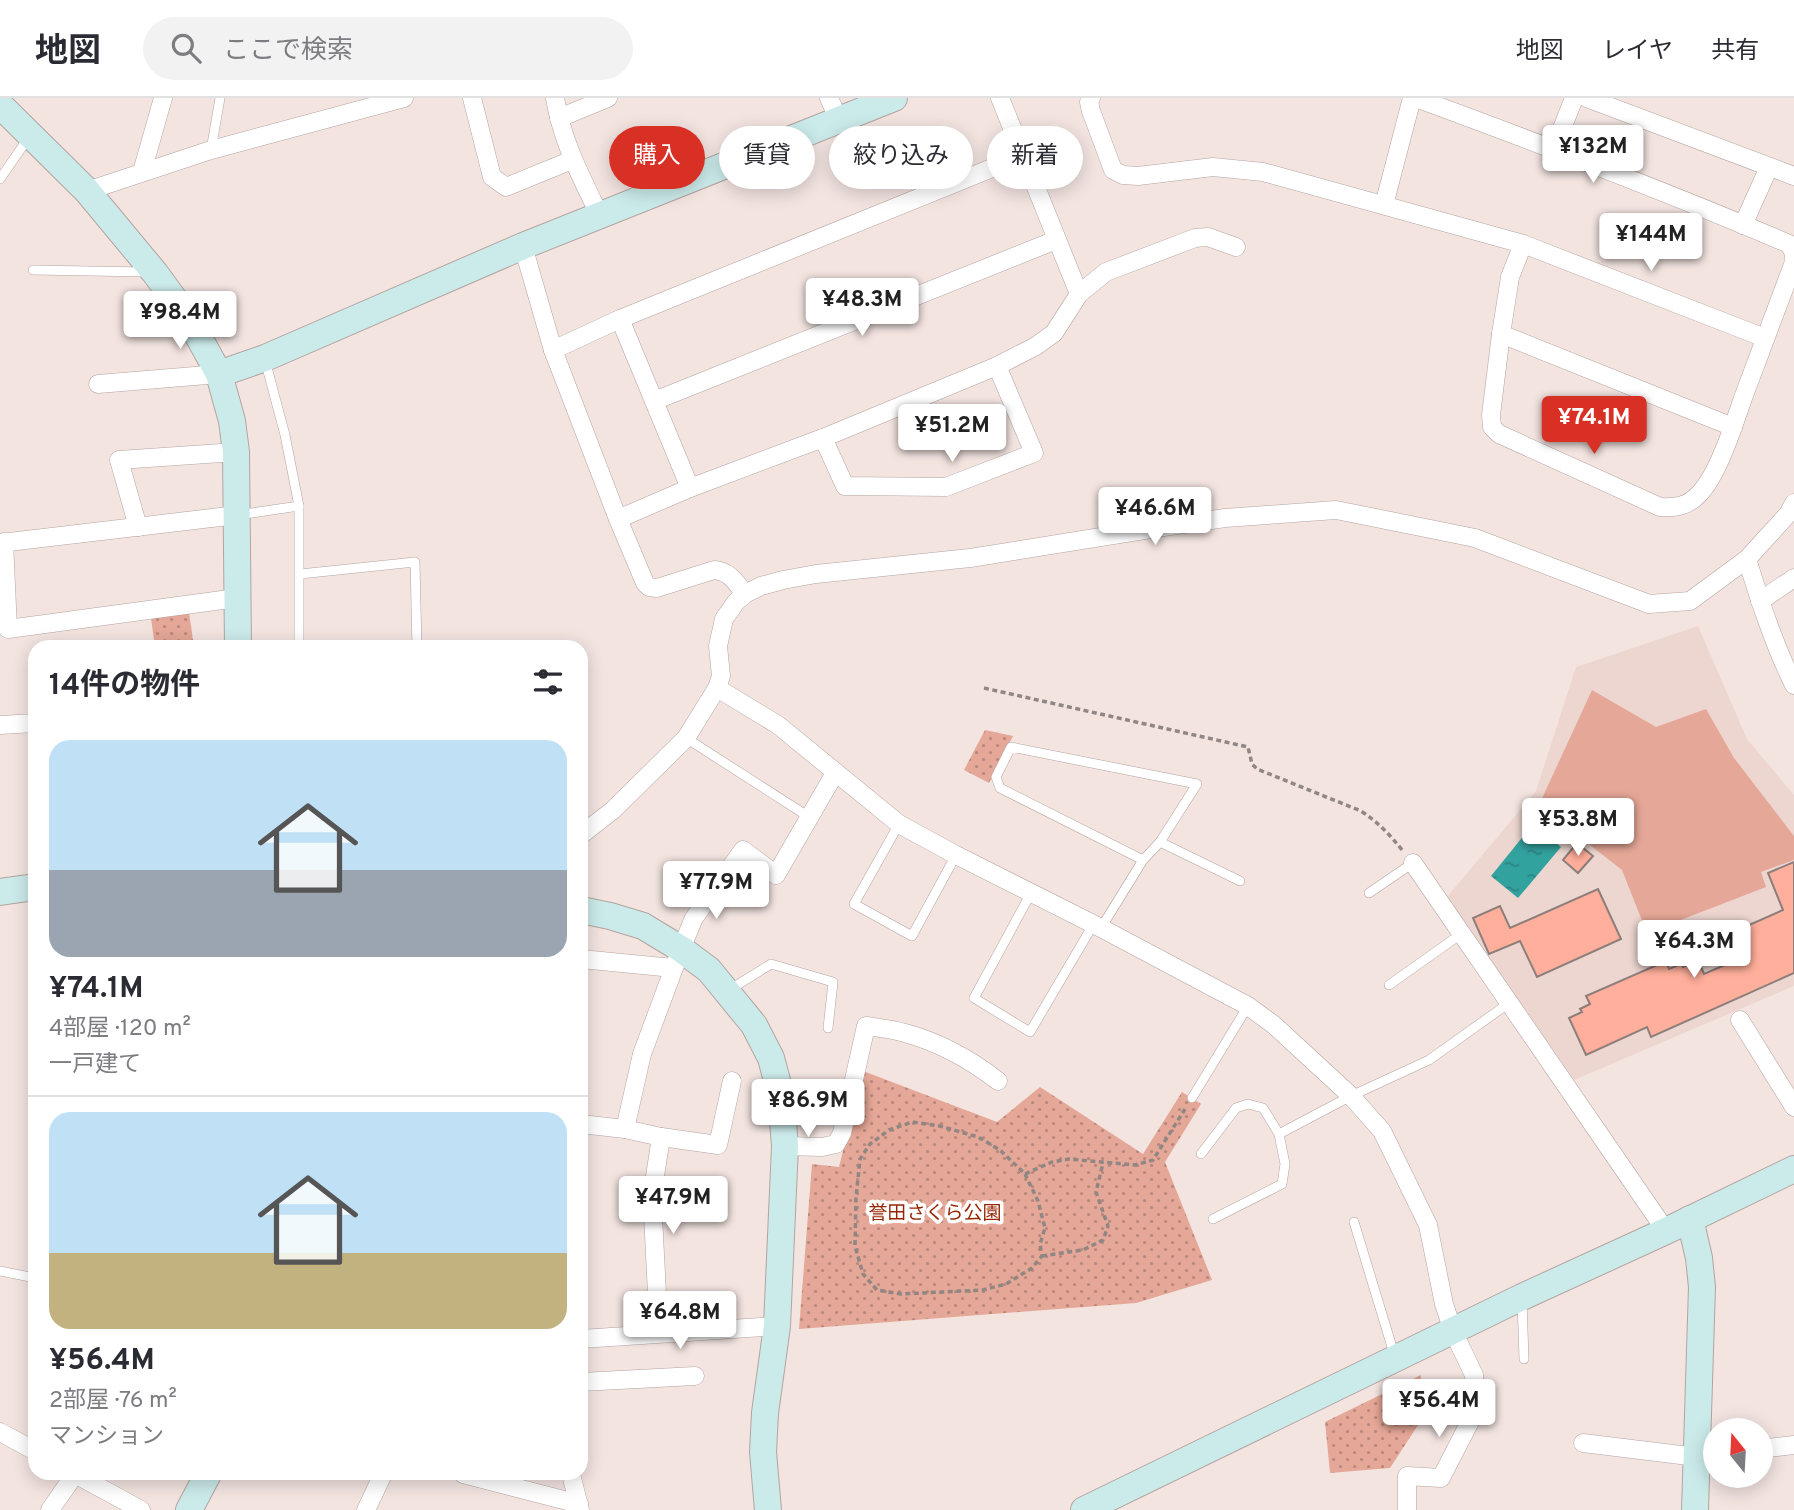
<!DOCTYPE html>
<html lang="ja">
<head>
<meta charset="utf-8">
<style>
  body { margin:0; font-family:Overpass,"Noto Sans JP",sans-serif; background:#f2f2f3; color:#2b2b33; height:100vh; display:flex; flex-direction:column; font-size:26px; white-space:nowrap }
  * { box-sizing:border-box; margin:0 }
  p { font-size:23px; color:#7c7c81 }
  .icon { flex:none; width:38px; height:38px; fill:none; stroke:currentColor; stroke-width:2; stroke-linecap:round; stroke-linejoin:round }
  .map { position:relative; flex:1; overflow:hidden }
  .details { position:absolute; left:28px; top:542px; width:560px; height:840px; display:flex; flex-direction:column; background:#fff; border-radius:21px; box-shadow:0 4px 18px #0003 }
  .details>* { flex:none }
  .hud { position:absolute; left:609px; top:28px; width:665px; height:63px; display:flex; gap:14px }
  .needle { width:46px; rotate:342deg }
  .buttons { position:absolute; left:1703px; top:1320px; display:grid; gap:14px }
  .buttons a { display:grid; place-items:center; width:70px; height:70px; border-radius:50%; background:#fff; box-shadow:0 4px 18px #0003; font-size:35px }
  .price { position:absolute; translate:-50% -60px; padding:0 16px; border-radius:7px; background:#fff; color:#222; font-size:23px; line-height:46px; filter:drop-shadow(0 2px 4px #0008) }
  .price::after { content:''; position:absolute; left:50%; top:42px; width:21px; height:16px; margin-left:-10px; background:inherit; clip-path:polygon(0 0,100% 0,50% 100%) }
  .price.on { background:#d93025; color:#fff }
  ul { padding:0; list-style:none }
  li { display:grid; align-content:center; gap:14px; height:371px; padding:0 21px }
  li+li { border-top:2px solid #e1e1e2 }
  li span { display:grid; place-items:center; height:217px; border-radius:21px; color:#555 }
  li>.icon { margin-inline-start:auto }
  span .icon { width:126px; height:126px; fill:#fffc; stroke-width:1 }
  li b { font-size:30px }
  h2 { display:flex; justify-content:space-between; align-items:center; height:84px; padding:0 21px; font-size:30px }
  .chip { padding:0 24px; border-radius:32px; background:#fff; box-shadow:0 4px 18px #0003; font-size:24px; line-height:63px }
  .chip.on { background:#d93025; color:#fff }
  header { display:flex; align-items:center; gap:42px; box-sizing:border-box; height:98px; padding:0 35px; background:#fff; border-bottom:2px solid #e1e1e2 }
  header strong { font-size:33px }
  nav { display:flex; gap:38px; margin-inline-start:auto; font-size:24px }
  .search { width:490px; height:63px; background:#f2f2f3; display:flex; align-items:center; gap:18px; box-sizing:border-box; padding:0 24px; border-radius:38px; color:#7c7c81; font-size:26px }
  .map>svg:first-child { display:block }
  .built { fill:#edd6d0 }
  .park { fill:url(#park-dots) }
  .pitch { fill:#e5a797 }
  .water { fill:url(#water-ripples) }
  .building { fill:#ffaf9b; stroke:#8c7e7b; stroke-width:2 }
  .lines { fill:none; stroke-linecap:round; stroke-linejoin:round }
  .lane-casing { stroke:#b3a4a1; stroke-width:10 }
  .street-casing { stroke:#b3a4a1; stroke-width:19 }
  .secondary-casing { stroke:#b3a4a1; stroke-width:28 }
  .path { stroke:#908683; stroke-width:3.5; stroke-dasharray:5 3.5; stroke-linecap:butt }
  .lane { stroke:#fff; stroke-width:9 }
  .street { stroke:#fff; stroke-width:18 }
  .secondary { stroke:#cbebea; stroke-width:26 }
  .labels { text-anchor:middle; stroke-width:7; stroke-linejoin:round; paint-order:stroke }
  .park-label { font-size:19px; fill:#962604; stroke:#fff }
</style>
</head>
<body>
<header>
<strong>地図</strong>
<div class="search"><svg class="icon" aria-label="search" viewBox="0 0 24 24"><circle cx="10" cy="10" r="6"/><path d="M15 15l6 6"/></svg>ここで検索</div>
<nav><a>地図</a><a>レイヤ</a><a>共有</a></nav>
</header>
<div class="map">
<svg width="1794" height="1412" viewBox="0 0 1794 1412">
  <defs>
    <pattern id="park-dots" width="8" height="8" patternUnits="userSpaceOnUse" patternTransform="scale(1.75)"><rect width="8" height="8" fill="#e5a797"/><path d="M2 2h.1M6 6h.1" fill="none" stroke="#ba887b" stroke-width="1.8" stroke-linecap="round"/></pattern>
    <pattern id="water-ripples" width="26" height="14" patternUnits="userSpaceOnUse" patternTransform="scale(1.75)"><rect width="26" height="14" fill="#32a29f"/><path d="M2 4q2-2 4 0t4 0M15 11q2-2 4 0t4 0" fill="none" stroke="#2b8481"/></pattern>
  </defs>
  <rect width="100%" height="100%" fill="#f3e4e0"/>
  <!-- built -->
  <path class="built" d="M 1698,528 L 1747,641 L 1794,697 L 1794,888 L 1574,982 L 1447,799 L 1536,693 L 1576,569 Z"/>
  <!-- park -->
  <g class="park">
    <path d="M 189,514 L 194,549 L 155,549 L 151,520 Z"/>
    <path d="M 985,632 L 1013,638 L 989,685 L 964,672 Z"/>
    <path d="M 863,973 L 997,1024 L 1040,989 L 1143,1056 L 1182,994 L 1201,1006 L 1165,1064 L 1212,1182 L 1136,1205 L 799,1231 L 812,1066 L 839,1069 Z"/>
    <path d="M 1421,1277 L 1418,1327 L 1390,1370 L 1330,1375 L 1325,1324 Z"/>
  </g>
  <!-- pitch -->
  <path class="pitch" d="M 1592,592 L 1656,629 L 1706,611 L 1734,660 L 1794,738 L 1794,762 L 1761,774 L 1766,789 L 1647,835 L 1622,772 L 1539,707 Z"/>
  <!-- water -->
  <path class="water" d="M 1533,726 L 1561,749 L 1518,800 L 1491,778 Z"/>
  <!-- building -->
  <g class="building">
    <path d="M 1577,745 L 1593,758 L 1578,775 L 1563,762 Z"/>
    <path d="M 1794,764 L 1794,875 L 1651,939 L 1647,929 L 1586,957 L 1569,920 L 1582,914 L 1580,911 L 1590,906 L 1586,898 L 1666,863 L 1669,871 L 1681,866 L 1683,869 L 1698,862 L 1704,876 L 1732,864 L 1722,839 L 1783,812 L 1768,775 Z"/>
    <path d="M 1598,791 L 1621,841 L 1537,879 L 1520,843 L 1489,856 L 1473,820 L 1500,808 L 1510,830 Z"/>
  </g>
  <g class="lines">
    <!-- lane casing -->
    <g class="lane-casing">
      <g id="lane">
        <path d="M 211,52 L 220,0"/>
        <path d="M 0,81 L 29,39"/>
        <path d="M 33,172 L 146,174"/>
        <path d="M 265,262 L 285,337 L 299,408 L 299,550"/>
        <path d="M 238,417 L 299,408"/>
        <path d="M 300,476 L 415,464 L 417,550"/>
        <path d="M 686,640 L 809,719"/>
        <path d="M 899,726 L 854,806 L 912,838 L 956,757"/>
        <path d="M 1160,744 L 1240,783"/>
        <path d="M 1031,795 L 974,900 L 1030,934 L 1093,827"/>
        <path d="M 1369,795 L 1413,765"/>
        <path d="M 1101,830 L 1143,762 L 1160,744 L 1197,686 L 1011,649 L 996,679 L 1000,690 L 1143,762"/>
        <path d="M 1389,887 L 1461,836"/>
        <path d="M 729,892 L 771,866 L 833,884 L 828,930"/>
        <path d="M 1192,1000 L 1248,908"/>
        <path d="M 1201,1056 L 1236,1010 L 1248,1006 L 1263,1010 L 1279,1036"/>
        <path d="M 1213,1121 L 1282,1086 L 1285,1066 L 1279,1036 L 1351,998 L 1429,962 L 1509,905"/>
        <path d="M 1354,1124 L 1395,1259"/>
        <path d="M 0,1173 L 35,1180"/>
        <path d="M 1522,1203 L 1524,1261"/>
      </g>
    </g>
    <!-- street casing -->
    <g class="street-casing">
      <g id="street">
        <path d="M 472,0 L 492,79 L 506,89 L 572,62"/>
        <path d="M 555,0 C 562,43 581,79 600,118"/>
        <path d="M 829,0 L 839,23"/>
        <path d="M 1000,0 L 1079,196"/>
        <path d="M 1091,0 L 1089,4 L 1091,13 L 1113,72 L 1123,77 L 1138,78 L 1213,69 L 1263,74 L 1523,146 L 1765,240"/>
        <path d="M 1416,0 C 1541,46 1666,93 1789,146 L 1793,153 L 1794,159"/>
        <path d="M 1587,0 L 1794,78"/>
        <path d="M 559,20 L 608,0"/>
        <path d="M 1554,51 L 1574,0"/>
        <path d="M 142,74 L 163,0"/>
        <path d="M 87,93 L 211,52 L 404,0"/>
        <path d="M 1384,107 L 1412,0"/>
        <path d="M 1743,127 L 1769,69"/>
        <path d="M 1523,146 L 1510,179 L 1501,236 L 1491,317 L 1492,329 L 1499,336 L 1660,409 C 1676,410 1688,408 1699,396 C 1718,377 1734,326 1743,300 C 1760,254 1777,209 1794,164"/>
        <path d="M 523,148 L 553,252 L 618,421 L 645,485 L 649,489 L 657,490 L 714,472 C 730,473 736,485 745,496"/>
        <path d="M 620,221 L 690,390"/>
        <path d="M 1501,236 L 1733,329"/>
        <path d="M 553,252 L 620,221 L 1024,57"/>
        <path d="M 98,286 L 219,276"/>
        <path d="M 654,303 L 1056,142"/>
        <path d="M 823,340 L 845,388 L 946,389 L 1034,355 L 997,268"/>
        <path d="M 618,421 L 690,390 L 823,340 L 997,268 L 1036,248 L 1054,235 L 1079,196 L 1106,174 L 1195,140 L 1208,139 L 1236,149"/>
        <path d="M 138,429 L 119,362 L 236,354"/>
        <path d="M 4,444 L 8,531 L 237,500"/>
        <path d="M 0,445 L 237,417"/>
        <path d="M 1747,461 C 1760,503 1774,547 1794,587"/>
        <path d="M 1760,503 L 1794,480"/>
        <path d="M 717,590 L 778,627 L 899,726 L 956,757 L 1101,830 L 1248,908 L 1274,927 L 1351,998 L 1382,1033 L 1428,1127 L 1444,1206 L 1453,1233 L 1474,1277 L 1476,1312 L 1441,1380 L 1407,1378 L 1407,1412"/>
        <path d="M 0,627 L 35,625"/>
        <path d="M 581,737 L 613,712 L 686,640 L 717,590 L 721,578 L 718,548 L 724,521 L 736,504 L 745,496 L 761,488 L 783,482 L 816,476 L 970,460 L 1163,429 L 1225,420 L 1336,412 L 1475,440 L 1649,506 L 1690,503 L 1747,461 L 1788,416 L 1794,405"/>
        <path d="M 1413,765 L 1666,1133"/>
        <path d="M 581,861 L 673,870"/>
        <path d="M 1740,922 L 1794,1009"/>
        <path d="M 581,1026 L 625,1031 L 661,1039 L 718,1047 L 732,983"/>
        <path d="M 625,1031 L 642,956 L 681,851 L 694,820 L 743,752 L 776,777 L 835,675"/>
        <path d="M 785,1048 L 822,1049 L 836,1046 L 842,1035 L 866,928 C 879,930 892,931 905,935 C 938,944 971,962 998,983"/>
        <path d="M 659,1235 L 652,1098 L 661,1039"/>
        <path d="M 581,1241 L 777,1228"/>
        <path d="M 581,1284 L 695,1278"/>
        <path d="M 0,1334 L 35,1353"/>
        <path d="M 1583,1345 L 1697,1359 L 1715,1357"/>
        <path d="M 1760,1351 L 1794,1347"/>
        <path d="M 75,1376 L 141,1412"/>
        <path d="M 463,1376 L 579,1406"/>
        <path d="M 571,1376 L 580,1412"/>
        <path d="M 50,1412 L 75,1376"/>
        <path d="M 366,1412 L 383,1376"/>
      </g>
    </g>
    <!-- secondary casing -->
    <g class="secondary-casing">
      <g id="secondary">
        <path d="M 0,7 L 87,93 L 155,175 L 190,223 L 219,276 L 232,323 L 236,354 L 238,550"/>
        <path d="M 219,276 L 265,260 L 523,148 L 894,0"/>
        <path d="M 0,794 L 35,789"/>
        <path d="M 581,812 L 610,818 L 643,828 L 681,851 L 709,872 L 754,927 L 771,960 L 781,998 L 785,1048 L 777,1228 L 765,1315 L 763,1354 L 768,1412"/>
        <path d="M 1690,1121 L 1699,1160 L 1702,1189 L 1695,1412"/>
        <path d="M 189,1412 L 208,1376"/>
        <path d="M 1084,1412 L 1522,1199 L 1666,1133 L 1794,1071"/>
      </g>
    </g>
    <!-- path -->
    <g class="path">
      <path d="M 984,590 L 1248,649 L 1252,666 L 1257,671 L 1361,713 C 1378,724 1390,737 1403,753"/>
      <path d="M 1025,1076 L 1038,1103 L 1045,1130 L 1040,1146 L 1042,1158 L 1032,1170 L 1006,1186 L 983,1192 L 901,1196 L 877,1192 L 863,1176 L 855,1148 L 856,1100 L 860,1061 L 870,1046 L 889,1032 L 912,1024 L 940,1028 L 978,1039 L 1000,1052 L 1025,1076 L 1052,1064 L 1069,1061 L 1135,1067 L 1153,1062 L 1185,1011"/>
      <path d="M 1042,1158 L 1083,1152 L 1103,1142 L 1108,1128 L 1096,1094 L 1103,1065"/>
    </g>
    <!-- lane -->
    <use href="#lane" class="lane"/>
    <!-- street -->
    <use href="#street" class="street"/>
    <!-- secondary -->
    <use href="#secondary" class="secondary"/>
  </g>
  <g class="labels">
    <!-- park labels -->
    <g class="park-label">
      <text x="935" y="1121">誉田さくら公園</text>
    </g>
  </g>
</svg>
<div class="buttons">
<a><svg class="needle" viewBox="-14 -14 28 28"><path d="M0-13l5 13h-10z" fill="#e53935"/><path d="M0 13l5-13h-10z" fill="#7c7c81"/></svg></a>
</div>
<b class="price" style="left:1593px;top:87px">¥132M</b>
<b class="price" style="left:1651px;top:175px">¥144M</b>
<b class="price" style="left:862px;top:240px">¥48.3M</b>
<b class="price" style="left:180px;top:253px">¥98.4M</b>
<b class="price on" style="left:1594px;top:358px">¥74.1M</b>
<b class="price" style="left:952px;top:366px">¥51.2M</b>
<b class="price" style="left:1155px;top:449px">¥46.6M</b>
<b class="price" style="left:1578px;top:760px">¥53.8M</b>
<b class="price" style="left:716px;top:823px">¥77.9M</b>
<b class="price" style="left:1694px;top:882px">¥64.3M</b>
<b class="price" style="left:808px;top:1041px">¥86.9M</b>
<b class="price" style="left:673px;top:1138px">¥47.9M</b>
<b class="price" style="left:680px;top:1253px">¥64.8M</b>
<b class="price" style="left:1439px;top:1341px">¥56.4M</b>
<div class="hud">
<a class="chip on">購入</a>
<a class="chip">賃貸</a>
<a class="chip">絞り込み</a>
<a class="chip">新着</a>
</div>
<section class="details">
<h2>14件の物件<svg class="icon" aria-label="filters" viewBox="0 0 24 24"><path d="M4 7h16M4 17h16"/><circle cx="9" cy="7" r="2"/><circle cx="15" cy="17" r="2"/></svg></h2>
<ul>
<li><span style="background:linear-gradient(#bfe0f5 60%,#9aa5b1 0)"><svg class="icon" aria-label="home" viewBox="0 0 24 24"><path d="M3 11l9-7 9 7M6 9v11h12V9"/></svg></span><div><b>¥74.1M</b><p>4部屋 · 120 m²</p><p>一戸建て</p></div></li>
<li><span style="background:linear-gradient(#bfe0f5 65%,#c2b280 0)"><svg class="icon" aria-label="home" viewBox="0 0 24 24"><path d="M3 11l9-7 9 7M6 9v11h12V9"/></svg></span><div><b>¥56.4M</b><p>2部屋 · 76 m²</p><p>マンション</p></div></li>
</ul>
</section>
</div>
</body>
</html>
